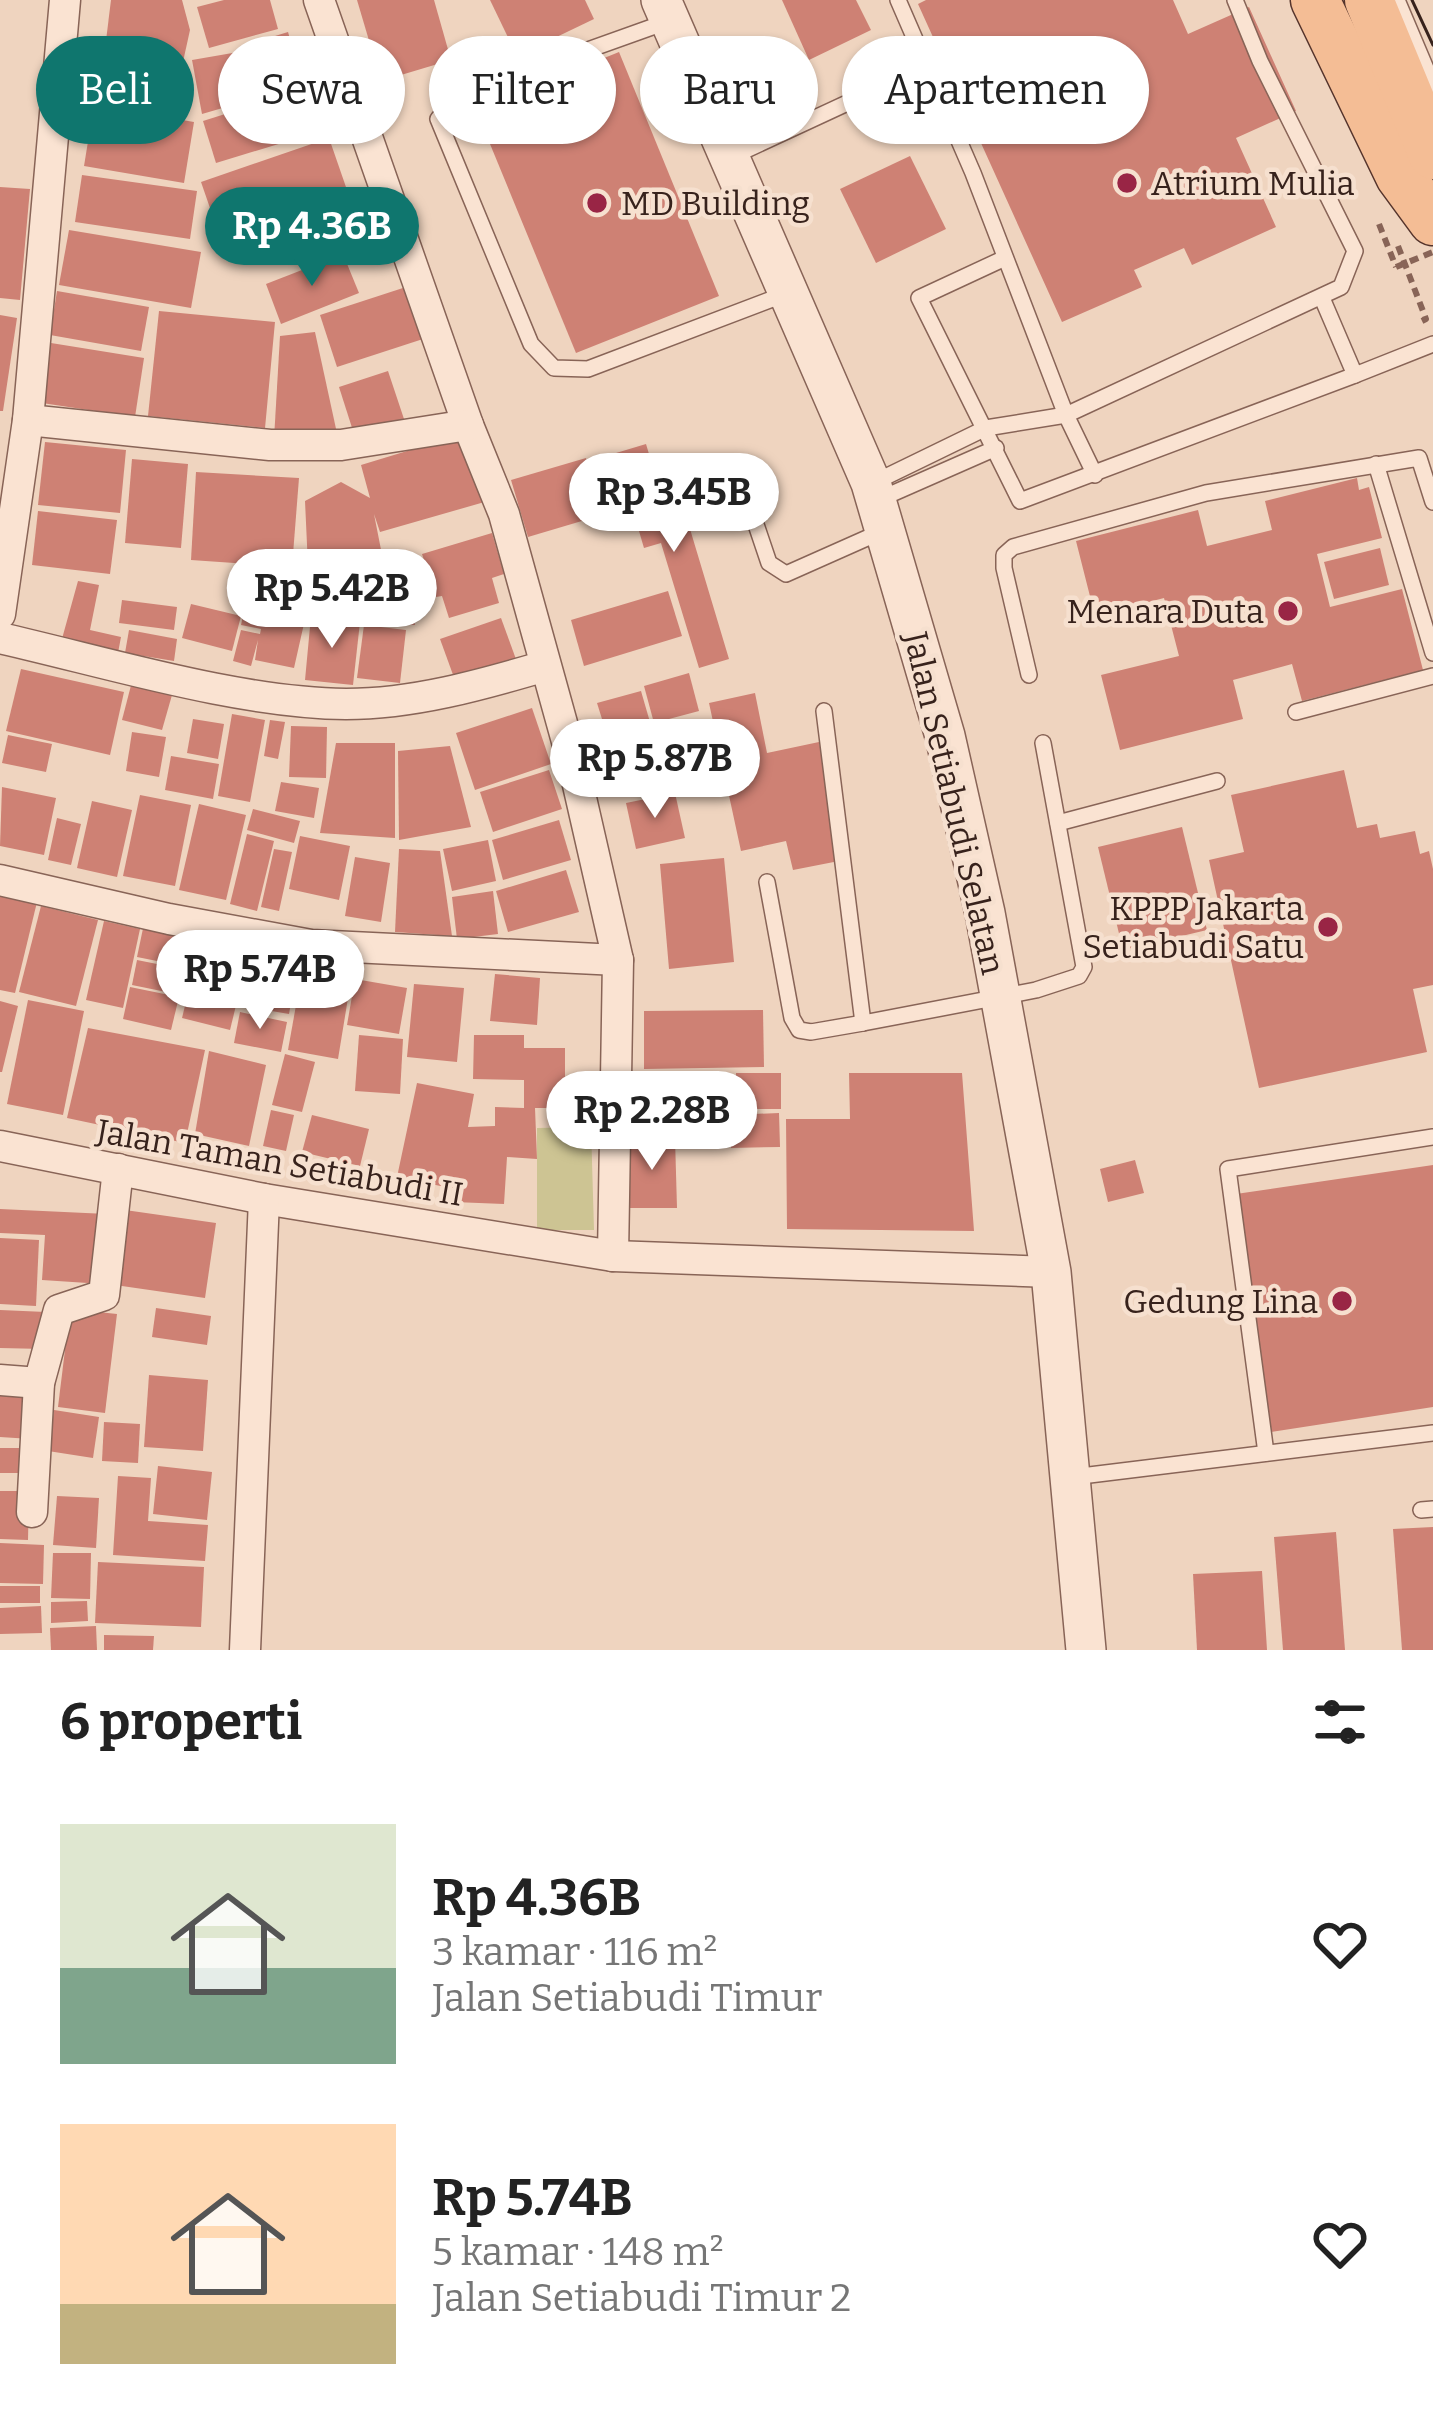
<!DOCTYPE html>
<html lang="id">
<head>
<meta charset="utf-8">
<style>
  body { margin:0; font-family:Bitter,serif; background:#f6f6f6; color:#222; height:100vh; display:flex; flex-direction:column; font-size:45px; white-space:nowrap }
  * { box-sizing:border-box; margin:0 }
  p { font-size:39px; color:#767676 }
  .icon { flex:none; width:66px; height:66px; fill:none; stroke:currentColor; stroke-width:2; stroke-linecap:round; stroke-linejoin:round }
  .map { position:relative; height:1650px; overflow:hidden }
  .details { display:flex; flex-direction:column; background:#fff; flex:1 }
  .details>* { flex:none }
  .top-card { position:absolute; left:36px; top:36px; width:1362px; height:108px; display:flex; gap:24px }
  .price { position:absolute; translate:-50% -102px; padding:0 27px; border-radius:42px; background:#fff; color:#222; font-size:39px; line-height:78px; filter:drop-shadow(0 3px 6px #0008) }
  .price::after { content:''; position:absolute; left:50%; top:72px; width:36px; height:27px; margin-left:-18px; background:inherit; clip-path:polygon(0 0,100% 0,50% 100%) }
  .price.current { background:#0f766e; color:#fff }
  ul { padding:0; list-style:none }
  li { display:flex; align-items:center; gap:36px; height:300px; padding:0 60px }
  li span { display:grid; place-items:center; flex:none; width:336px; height:240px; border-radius:0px; color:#555 }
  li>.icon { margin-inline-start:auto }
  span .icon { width:144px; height:144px; fill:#fffc; stroke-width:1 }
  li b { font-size:51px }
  h2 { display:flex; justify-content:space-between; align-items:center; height:144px; padding:0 60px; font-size:51px }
  .chip { padding:0 42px; border-radius:54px; background:#fff; box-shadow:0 3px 9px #0004; font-size:42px; line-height:108px }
  .chip.current { background:#0f766e; color:#fff }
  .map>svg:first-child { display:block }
  .green { fill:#cdc493 }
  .building { fill:#ce8174 }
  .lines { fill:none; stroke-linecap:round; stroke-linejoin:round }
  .service-casing { stroke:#886457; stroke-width:18 }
  .minor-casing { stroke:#886457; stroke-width:33 }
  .tertiary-casing { stroke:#886457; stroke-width:42 }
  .primary-casing { stroke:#55342c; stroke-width:51 }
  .path { stroke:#886457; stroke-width:6; stroke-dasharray:9 6; stroke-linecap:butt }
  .service { stroke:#fae3d2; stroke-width:15 }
  .minor { stroke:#fae3d2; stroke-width:30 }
  .tertiary { stroke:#fae3d2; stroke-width:39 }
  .primary { stroke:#f4bd95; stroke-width:48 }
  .tram { stroke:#37221c; stroke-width:3 }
  .path-bridge { stroke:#886457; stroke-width:6; stroke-dasharray:9 6; stroke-linecap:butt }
  .poi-dot { fill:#992545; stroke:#f6e0cf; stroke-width:4.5 }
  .labels { text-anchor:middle; stroke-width:9; stroke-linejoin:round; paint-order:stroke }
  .poi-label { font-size:33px; fill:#37221c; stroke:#f6e0cf; text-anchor:end }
  .street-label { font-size:33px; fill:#37221c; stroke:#f6e0cf }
</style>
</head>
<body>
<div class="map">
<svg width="1433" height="1650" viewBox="0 0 1433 1650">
  <rect width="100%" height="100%" fill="#efd4bf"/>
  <!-- green -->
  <path class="green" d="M 591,1127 L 594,1230 L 537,1230 L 537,1128 Z"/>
  <!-- building -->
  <g class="building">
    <path d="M 111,0 L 182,0 L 190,30 L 177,89 L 101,81 Z"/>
    <path d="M 224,0 L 270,0 L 278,29 L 209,48 L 197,7 Z"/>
    <path d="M 357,0 L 434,0 L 451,60 L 381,81 Z"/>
    <path d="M 490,0 L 585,0 L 594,19 L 517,56 Z"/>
    <path d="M 782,0 L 856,0 L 871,30 L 809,60 Z"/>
    <path d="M 926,0 L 1173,0 L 1188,34 L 1249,7 L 1296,111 L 1236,138 L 1276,227 L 1192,265 L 1184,248 L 1134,270 L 1142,287 L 1062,322 L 918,4 Z"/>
    <path d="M 288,32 L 302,81 L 265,91 L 252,43 Z"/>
    <path d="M 244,51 L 257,98 L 202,114 L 192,60 Z"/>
    <path d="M 619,52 L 719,296 L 576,353 L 476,110 Z"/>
    <path d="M 305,89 L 318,132 L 216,163 L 203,121 Z"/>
    <path d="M 94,105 L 194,122 L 184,183 L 84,166 Z"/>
    <path d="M 329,138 L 347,190 L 219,234 L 201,182 Z"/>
    <path d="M 910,156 L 946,229 L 876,263 L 840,189 Z"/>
    <path d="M 82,175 L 197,191 L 190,239 L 75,222 Z"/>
    <path d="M 0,187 L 30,189 L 20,300 L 0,298 Z"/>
    <path d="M 328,209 L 342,246 L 294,263 L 281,225 Z"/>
    <path d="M 69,230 L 201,252 L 191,308 L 59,285 Z"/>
    <path d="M 343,254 L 359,293 L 281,324 L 266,284 Z"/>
    <path d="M 406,287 L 423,339 L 337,367 L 320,315 Z"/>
    <path d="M 57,291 L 149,307 L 141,351 L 50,335 Z"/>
    <path d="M 159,311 L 275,322 L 265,428 L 148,416 Z"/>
    <path d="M 0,315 L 17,318 L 3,411 L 0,411 Z"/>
    <path d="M 315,332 L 338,438 L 274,439 L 280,336 Z"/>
    <path d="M 51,343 L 144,358 L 135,417 L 42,403 Z"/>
    <path d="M 388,371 L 404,419 L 354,434 L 339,387 Z"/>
    <path d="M 463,434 L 488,501 L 380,532 L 374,514 L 384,565 L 361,609 L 330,610 L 309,588 L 305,501 L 341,482 L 370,498 L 361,465 Z"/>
    <path d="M 45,442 L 126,450 L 120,513 L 38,505 Z"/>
    <path d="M 646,444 L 673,534 L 690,529 L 729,659 L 699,668 L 661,543 L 644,548 L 616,453 Z"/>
    <path d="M 586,458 L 602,515 L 528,537 L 511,480 Z"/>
    <path d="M 132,459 L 188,464 L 181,548 L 125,543 Z"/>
    <path d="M 196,472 L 299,478 L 292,567 L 191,560 Z"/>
    <path d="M 1357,478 L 1359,490 L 1369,487 L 1382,538 L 1317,554 L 1330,607 L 1402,589 L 1423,670 L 1302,701 L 1292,664 L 1233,680 L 1243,719 L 1120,750 L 1101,675 L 1179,656 L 1164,598 L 1095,616 L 1076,541 L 1198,510 L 1207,546 L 1272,530 L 1265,501 Z"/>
    <path d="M 38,511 L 117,520 L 110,574 L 32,565 Z"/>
    <path d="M 492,533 L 504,574 L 492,578 L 499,603 L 449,618 L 442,596 L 436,597 L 422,554 Z"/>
    <path d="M 1380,548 L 1389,585 L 1334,599 L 1324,562 Z"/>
    <path d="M 78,581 L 99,585 L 90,630 L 121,637 L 117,658 L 60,646 Z"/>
    <path d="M 271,588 L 310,597 L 294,668 L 255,660 L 258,640 L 251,666 L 233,661 L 241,630 L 260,634 L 261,629 L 241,625 L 247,597 L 268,602 Z"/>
    <path d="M 668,591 L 682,636 L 584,666 L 571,620 Z"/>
    <path d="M 406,592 L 415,625 L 369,622 L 375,593 Z"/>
    <path d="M 122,600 L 177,607 L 174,630 L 119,623 Z"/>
    <path d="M 191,604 L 241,616 L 232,651 L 182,638 Z"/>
    <path d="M 311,616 L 360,622 L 353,685 L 305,680 Z"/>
    <path d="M 501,618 L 517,662 L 456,683 L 440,639 Z"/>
    <path d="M 364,625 L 406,630 L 400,683 L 357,678 Z"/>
    <path d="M 129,630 L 177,639 L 174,661 L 125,653 Z"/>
    <path d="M 21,669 L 124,692 L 110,755 L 6,731 Z"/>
    <path d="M 135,670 L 176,681 L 162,730 L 122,720 Z"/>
    <path d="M 689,673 L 699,711 L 654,723 L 644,686 Z"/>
    <path d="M 641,691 L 654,736 L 611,748 L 597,703 Z"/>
    <path d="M 755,693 L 767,753 L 819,742 L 844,860 L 793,870 L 786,841 L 741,851 L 709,703 Z"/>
    <path d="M 532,708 L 551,764 L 475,790 L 456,733 Z"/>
    <path d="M 232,714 L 265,720 L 250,802 L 218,796 Z"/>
    <path d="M 193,719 L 224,724 L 218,759 L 187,753 Z"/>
    <path d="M 270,720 L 285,722 L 278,759 L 264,756 Z"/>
    <path d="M 291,726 L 327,727 L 326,778 L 289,777 Z"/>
    <path d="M 132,732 L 166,737 L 159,777 L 126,771 Z"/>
    <path d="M 8,735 L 52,744 L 46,772 L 2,763 Z"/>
    <path d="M 674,737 L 683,771 L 622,787 L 614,753 Z"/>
    <path d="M 336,743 L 395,743 L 395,838 L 320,833 Z"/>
    <path d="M 450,746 L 471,827 L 399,840 L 398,751 Z"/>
    <path d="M 171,756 L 219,764 L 213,799 L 165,790 Z"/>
    <path d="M 549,770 L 562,809 L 493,832 L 480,792 Z"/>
    <path d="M 1344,770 L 1357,828 L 1377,824 L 1380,838 L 1415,831 L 1420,854 L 1429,851 L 1433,869 L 1433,985 L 1413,989 L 1427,1052 L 1259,1088 L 1209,860 L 1244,852 L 1231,795 Z"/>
    <path d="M 281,782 L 319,788 L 314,818 L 275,811 Z"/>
    <path d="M 2,787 L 56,798 L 44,855 L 0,846 Z"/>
    <path d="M 675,793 L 685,838 L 636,849 L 626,803 Z"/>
    <path d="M 140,795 L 191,805 L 175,886 L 123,876 Z"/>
    <path d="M 92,801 L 132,810 L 117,877 L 77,868 Z"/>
    <path d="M 199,804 L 246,815 L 226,900 L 179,890 Z"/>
    <path d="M 253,809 L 300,821 L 294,843 L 247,830 Z"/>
    <path d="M 57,818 L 81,824 L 71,865 L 48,860 Z"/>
    <path d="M 559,820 L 571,860 L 503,880 L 492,840 Z"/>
    <path d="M 1182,827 L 1207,930 L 1123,950 L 1098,847 Z"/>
    <path d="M 247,834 L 274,841 L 257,911 L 230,904 Z"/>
    <path d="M 300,836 L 350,846 L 339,900 L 289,889 Z"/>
    <path d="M 488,840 L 496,881 L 452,891 L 443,849 Z"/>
    <path d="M 274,849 L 292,852 L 279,911 L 261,907 Z"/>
    <path d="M 399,849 L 440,851 L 452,936 L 395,932 Z"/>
    <path d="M 355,857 L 390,863 L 381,922 L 345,916 Z"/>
    <path d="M 724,858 L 734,962 L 669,969 L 660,864 Z"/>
    <path d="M 566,870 L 579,912 L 508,932 L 496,891 Z"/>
    <path d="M 493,891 L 498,934 L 457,939 L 452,897 Z"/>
    <path d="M 0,893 L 37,902 L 15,993 L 0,990 Z"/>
    <path d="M 41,906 L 98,920 L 76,1006 L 19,992 Z"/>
    <path d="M 145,919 L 190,928 L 182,966 L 137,957 Z"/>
    <path d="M 104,921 L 140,929 L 123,1008 L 86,1000 Z"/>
    <path d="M 199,930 L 248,941 L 241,976 L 191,966 Z"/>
    <path d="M 252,948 L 299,956 L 289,1014 L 242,1006 Z"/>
    <path d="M 137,960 L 182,969 L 176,994 L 132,985 Z"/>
    <path d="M 193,973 L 241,985 L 230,1030 L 182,1018 Z"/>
    <path d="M 495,974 L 540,978 L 537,1025 L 490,1021 Z"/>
    <path d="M 355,979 L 407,988 L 399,1034 L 347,1025 Z"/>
    <path d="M 300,983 L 349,992 L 338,1059 L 288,1050 Z"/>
    <path d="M 414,984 L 464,988 L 457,1062 L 407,1057 Z"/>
    <path d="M 130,987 L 179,997 L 171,1030 L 123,1019 Z"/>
    <path d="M 28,1000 L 84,1011 L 63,1115 L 7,1104 Z"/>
    <path d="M 0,1001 L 18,1006 L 2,1072 L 0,1072 Z"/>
    <path d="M 763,1010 L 764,1067 L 644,1069 L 644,1011 Z"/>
    <path d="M 240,1012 L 287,1022 L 281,1052 L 234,1043 Z"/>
    <path d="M 88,1028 L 205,1050 L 185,1143 L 67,1118 Z"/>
    <path d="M 359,1035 L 403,1039 L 400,1094 L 355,1091 Z"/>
    <path d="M 474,1035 L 524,1035 L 524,1048 L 565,1048 L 565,1108 L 535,1108 L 537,1159 L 507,1157 L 504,1204 L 454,1202 L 455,1189 L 397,1177 L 417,1083 L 474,1094 L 468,1127 L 495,1126 L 495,1107 L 524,1108 L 524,1080 L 473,1079 Z"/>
    <path d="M 209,1051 L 266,1065 L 249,1146 L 195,1134 Z"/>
    <path d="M 285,1054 L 315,1062 L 302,1112 L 272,1105 Z"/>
    <rect x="736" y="1073" width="45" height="36"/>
    <path d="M 849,1073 L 962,1073 L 974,1231 L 787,1229 L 786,1119 L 850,1119 Z"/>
    <path d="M 724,1079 L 724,1136 L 649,1136 L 648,1080 Z"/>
    <path d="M 271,1110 L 294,1115 L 286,1151 L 263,1146 Z"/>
    <path d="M 779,1113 L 780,1147 L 731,1148 L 730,1115 Z"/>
    <path d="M 312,1115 L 369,1129 L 360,1166 L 302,1152 Z"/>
    <path d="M 627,1138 L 675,1138 L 677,1208 L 627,1208 Z"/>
    <path d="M 1135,1160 L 1144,1193 L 1108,1202 L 1100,1169 Z"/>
    <path d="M 1433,1165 L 1433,1407 L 1271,1432 L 1236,1194 Z"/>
    <path d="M 0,1209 L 107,1214 L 103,1284 L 42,1280 L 45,1235 L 0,1233 Z"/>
    <path d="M 125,1210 L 216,1223 L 205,1298 L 115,1285 Z"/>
    <path d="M 0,1238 L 39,1240 L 36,1306 L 0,1304 Z"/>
    <path d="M 156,1308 L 211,1316 L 207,1345 L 152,1337 Z"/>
    <path d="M 70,1309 L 117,1314 L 105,1413 L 58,1407 Z"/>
    <path d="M 0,1310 L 46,1312 L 44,1349 L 0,1348 Z"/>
    <path d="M 149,1375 L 208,1380 L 203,1451 L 144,1447 Z"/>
    <path d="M 0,1383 L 34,1385 L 31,1439 L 0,1437 Z"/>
    <path d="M 54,1410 L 99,1417 L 93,1458 L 48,1451 Z"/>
    <path d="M 104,1422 L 140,1424 L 138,1463 L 102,1461 Z"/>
    <rect x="0" y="1448" width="32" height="25"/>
    <path d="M 158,1466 L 212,1472 L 207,1520 L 153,1514 Z"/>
    <path d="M 118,1476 L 151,1478 L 148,1521 L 208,1525 L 205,1561 L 113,1555 Z"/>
    <path d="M 0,1491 L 29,1491 L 28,1540 L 0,1539 Z"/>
    <path d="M 57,1496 L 99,1498 L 96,1548 L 53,1545 Z"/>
    <path d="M 1433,1527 L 1433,1650 L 1402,1650 L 1393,1529 Z"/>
    <path d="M 1336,1532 L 1345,1650 L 1283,1650 L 1274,1537 Z"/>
    <path d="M 0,1543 L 44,1545 L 43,1584 L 0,1583 Z"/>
    <path d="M 53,1553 L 91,1553 L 90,1599 L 51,1598 Z"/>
    <path d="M 98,1562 L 204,1567 L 201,1627 L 95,1623 Z"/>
    <path d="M 1262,1571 L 1267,1650 L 1197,1650 L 1193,1574 Z"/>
    <rect x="0" y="1586" width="40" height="17"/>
    <path d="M 87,1601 L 88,1621 L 51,1623 L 51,1602 Z"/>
    <path d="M 41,1606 L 42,1633 L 0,1634 L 0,1608 Z"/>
    <path d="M 96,1626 L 97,1650 L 51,1650 L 50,1628 Z"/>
    <path d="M 104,1635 L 154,1636 L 153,1650 L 104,1650 Z"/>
  </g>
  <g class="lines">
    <!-- service casing -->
    <g class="service-casing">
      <g id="service">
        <path d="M 898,0 L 973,173 L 1066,415 L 1095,475"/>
        <path d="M 1397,0 L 1433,85"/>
        <path d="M 669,21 L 456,97 L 438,119 L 531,344 L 554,368 L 588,369 L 788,293"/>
        <path d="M 733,156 L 927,66"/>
        <path d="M 1005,258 L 919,298 L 1020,501 L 1355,375"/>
        <path d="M 1322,298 L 1355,375 L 1433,344"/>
        <path d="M 1376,464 L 1433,653"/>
        <path d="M 875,482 L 986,428 L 1066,415 L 1341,287 L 1355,251 L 1260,61 L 1235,0"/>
        <path d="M 744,489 L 769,563 L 786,574 L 885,530"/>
        <path d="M 880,499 L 996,448"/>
        <path d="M 1029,675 L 1004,568 L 1004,555 L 1013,547 L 1206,493 L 1419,458 L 1433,502"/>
        <path d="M 824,711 L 863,1023 L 1036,990 L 1079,976 L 1084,967 L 1043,743"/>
        <path d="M 1296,712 L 1433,676"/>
        <path d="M 1058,823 L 1217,781"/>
        <path d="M 767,882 L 792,1018 L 799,1030 L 811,1032 L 863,1023"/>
        <path d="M 1266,1453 L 1228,1169 L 1433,1137"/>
        <path d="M 1073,1477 L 1433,1433"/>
        <path d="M 1421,1510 L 1433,1509"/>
      </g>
    </g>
    <!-- minor casing -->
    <g class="minor-casing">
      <g id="minor">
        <path d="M 319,0 L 468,425 L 504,514 L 573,763 L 618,960 L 613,1256"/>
        <path d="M 28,420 L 270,445 L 341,445 L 468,425"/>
        <path d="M 0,614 L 28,420 L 65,0"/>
        <path d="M 0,638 C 106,662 238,703 346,704 C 413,704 481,685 545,666"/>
        <path d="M 0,880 L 169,919 L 311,945 L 618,960"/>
        <path d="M 0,1146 L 264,1199 L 613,1256 L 1051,1272"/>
        <path d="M 0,1380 L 39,1383"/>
        <path d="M 32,1512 L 39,1383 L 59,1310 L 104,1295 L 118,1169"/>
        <path d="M 245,1650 L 264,1199"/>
      </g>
    </g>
    <!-- tertiary casing -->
    <g class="tertiary-casing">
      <path id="tertiary" d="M 661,0 L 871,483 L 945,736 L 985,913 L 1051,1272 L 1086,1650"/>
    </g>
    <!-- primary casing -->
    <g class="primary-casing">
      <g id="primary">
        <path d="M 1315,0 L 1400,176 L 1433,221"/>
        <path d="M 1369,0 L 1433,155"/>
      </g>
    </g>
    <!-- path -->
    <g class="path">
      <path d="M 1379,224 L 1396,267"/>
      <path d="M 1398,246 L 1426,319 L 1422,321"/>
    </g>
    <!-- service -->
    <use href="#service" class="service"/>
    <!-- minor -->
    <use href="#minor" class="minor"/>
    <!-- tertiary -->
    <use href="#tertiary" class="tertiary"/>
    <!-- primary -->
    <use href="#primary" class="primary"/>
    <!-- tram -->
    <path class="tram" d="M 1412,0 L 1433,45"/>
    <!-- path-bridge -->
    <path class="path-bridge" d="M 1396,267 L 1433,252"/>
  </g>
  <!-- markers -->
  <g class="poi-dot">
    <circle cx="1127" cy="183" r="12"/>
    <circle cx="597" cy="203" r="12"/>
    <circle cx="1288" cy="611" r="12"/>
    <circle cx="1328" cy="927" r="12"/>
    <circle cx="1342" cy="1301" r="12"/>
  </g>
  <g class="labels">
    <!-- poi labels -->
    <g class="poi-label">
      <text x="1151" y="195" text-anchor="start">Atrium Mulia</text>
      <text x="621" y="215" text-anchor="start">MD Building</text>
      <text x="1264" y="623">Menara Duta</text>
      <text x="1304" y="920">KPPP Jakarta<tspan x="1304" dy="38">Setiabudi Satu</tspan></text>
      <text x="1318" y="1313">Gedung Lina</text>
    </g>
    <!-- street labels -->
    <g class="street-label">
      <text transform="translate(955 803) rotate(77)" y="12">Jalan Setiabudi Selatan</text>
      <text transform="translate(280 1162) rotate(10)" y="12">Jalan Taman Setiabudi II</text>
    </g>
  </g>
</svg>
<b class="price current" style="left:312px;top:289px">Rp 4.36B</b>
<b class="price" style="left:674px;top:555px">Rp 3.45B</b>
<b class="price" style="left:332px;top:651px">Rp 5.42B</b>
<b class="price" style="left:655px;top:821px">Rp 5.87B</b>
<b class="price" style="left:260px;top:1032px">Rp 5.74B</b>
<b class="price" style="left:652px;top:1173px">Rp 2.28B</b>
<div class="top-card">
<a class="chip current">Beli</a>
<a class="chip">Sewa</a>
<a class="chip">Filter</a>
<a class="chip">Baru</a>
<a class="chip">Apartemen</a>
</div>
</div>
<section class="details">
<h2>6 properti<svg class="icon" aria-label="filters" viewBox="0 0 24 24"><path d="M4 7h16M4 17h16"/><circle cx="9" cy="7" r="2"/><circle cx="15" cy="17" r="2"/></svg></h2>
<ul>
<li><span style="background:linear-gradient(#dfe7d0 60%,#7fa58c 0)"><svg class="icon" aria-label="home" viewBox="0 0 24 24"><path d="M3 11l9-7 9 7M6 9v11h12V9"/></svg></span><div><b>Rp 4.36B</b><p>3 kamar · 116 m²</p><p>Jalan Setiabudi Timur</p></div><svg class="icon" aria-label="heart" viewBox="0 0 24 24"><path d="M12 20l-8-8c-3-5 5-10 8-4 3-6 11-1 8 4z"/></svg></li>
<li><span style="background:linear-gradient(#ffd9b3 75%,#c2b280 0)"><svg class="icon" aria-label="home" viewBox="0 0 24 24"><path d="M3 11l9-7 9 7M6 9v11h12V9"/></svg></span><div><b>Rp 5.74B</b><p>5 kamar · 148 m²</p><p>Jalan Setiabudi Timur 2</p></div><svg class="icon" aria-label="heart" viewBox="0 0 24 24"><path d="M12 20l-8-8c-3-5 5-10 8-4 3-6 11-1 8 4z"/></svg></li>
</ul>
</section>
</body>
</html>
